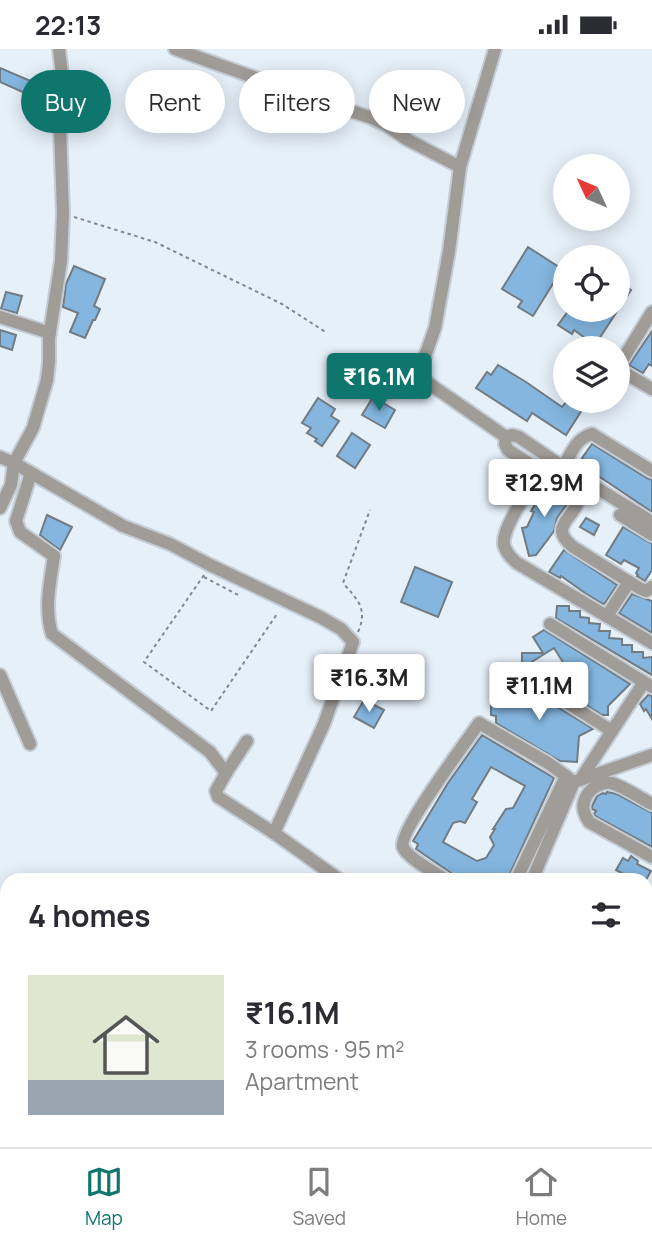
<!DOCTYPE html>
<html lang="en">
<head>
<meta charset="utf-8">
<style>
  body { margin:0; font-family:Manrope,sans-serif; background:#f7f7f7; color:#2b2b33; height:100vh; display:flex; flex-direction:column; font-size:26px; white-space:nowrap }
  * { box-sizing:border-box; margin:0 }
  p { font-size:23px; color:#7c7c81 }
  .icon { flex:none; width:38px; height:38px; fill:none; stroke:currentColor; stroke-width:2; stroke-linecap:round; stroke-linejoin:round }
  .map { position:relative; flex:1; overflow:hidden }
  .side { position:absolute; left:0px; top:824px; width:653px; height:275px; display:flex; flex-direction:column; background:#fff; border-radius:21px 21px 0 0; box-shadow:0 4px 18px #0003 }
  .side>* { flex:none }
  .guide { position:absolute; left:21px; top:21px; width:611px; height:63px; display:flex; gap:14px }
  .needle { width:46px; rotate:314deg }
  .controls { position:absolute; left:553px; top:105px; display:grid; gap:14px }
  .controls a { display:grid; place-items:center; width:77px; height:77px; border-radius:50%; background:#fff; box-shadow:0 4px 18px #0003; font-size:35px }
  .price { position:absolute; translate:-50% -60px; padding:0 16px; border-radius:7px; background:#fff; color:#222; font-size:23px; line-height:46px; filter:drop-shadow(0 2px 4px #0008) }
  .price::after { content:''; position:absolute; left:50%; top:42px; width:21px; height:16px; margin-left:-10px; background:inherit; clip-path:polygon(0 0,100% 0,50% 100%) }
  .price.active { background:#0f766e; color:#fff }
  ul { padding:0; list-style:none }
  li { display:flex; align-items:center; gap:21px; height:175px; padding:0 28px }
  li+li { border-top:2px solid #e1e1e2 }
  li span { display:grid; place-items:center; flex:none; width:196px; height:140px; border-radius:0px; color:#555 }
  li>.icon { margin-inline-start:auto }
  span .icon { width:84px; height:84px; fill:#fffc; stroke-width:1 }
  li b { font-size:30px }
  h2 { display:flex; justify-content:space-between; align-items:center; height:84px; padding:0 28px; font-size:30px }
  .chip { padding:0 24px; border-radius:32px; background:#fff; box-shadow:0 4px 18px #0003; font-size:24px; line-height:63px }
  .chip.active { background:#0f766e; color:#fff }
  .status { display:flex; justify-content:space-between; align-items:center; height:49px; padding:0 35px; background:#fff; direction:ltr }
  .status svg { height:19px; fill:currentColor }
  .tabs { display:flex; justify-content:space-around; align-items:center; height:98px; border-top:2px solid #e1e1e2; background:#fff; font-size:19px; color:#7c7c81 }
  .tabs a { display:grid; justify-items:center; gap:4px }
  .tabs .active { color:#0f766e }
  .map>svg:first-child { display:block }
  .building { fill:#84b6df; stroke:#727b82; stroke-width:2; fill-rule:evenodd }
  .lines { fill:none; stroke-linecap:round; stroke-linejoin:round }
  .minor-casing { stroke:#c4cdd5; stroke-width:16 }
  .path { stroke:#81888e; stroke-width:2; stroke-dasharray:3.5 3.5; stroke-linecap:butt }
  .minor { stroke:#a09c98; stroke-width:12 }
</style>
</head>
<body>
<div class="status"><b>22:13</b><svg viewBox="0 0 49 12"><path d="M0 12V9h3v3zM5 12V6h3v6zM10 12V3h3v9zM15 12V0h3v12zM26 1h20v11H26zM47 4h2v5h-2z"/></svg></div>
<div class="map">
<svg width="652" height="1098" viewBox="0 0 652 1098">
  <rect width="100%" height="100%" fill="#e6f0f9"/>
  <!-- building -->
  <g class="building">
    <path d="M 0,19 L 35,34 L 36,32 L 43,34 L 38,50 L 0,33 Z"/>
    <path d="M 528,198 L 562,220 L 533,267 L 518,258 L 522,252 L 502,240 Z"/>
    <path d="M 74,217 L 105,230 L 94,257 L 100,260 L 95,271 L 93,271 L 85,289 L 70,283 L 78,264 L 63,258 L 66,235 Z"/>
    <path d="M 618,232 L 631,241 L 595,296 L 574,281 L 572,285 L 558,276 L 569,261 L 618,261 Z"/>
    <path d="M 6,243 L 22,247 L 17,264 L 1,260 Z"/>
    <path d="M 0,281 L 16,286 L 12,301 L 0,297 Z"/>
    <path d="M 652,282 L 652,317 L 649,315 L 643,324 L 629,316 Z"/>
    <path d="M 498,316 L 526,333 L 562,358 L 567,352 L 582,361 L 566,386 L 532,364 L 527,372 L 476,339 L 487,323 L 491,326 Z"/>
    <path d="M 373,348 L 395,361 L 385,379 L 362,366 Z"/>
    <path d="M 318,349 L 335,360 L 331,367 L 339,372 L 322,397 L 315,392 L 317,390 L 307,384 L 311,379 L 302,374 Z"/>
    <path d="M 352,384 L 370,396 L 355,419 L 337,407 Z"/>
    <path d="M 592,395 L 647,429 L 652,431 L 652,463 L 585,418 L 586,416 L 583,414 L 585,411 L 582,409 Z"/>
    <path d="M 547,436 L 569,449 L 569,452 L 557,469 L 554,482 L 536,506 L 529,507 L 522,479 L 527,478 L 534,463 L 531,462 Z"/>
    <path d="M 47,466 L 72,478 L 60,501 L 40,486 Z"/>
    <path d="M 586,469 L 599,476 L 594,486 L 580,478 Z"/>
    <path d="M 623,478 L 652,495 L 652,521 L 645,532 L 637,527 L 638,526 L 636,524 L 639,519 L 624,511 L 621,515 L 606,506 Z"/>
    <path d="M 564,501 L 617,536 L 605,554 L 603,555 L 585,544 L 561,527 L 560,529 L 549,523 Z"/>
    <path d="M 415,518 L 452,533 L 438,568 L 401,553 Z"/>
    <path d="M 632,545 L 652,552 L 652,584 L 619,564 Z"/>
    <path d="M 557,557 L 569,557 L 569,562 L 580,562 L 580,568 L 589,569 L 589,574 L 600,575 L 599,582 L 610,582 L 609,589 L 622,590 L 622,596 L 632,596 L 632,603 L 643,603 L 643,609 L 652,608 L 652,626 L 556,569 Z"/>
    <path d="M 544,581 L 630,635 L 608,657 L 608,666 L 602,666 L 527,618 L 566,618 L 554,599 L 525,617 L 522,615 L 522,604 L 543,604 L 533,588 Z"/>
    <path d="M 512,630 L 593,680 L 579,687 L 577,713 L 560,712 L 496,674 L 496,667 L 491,666 L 491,649 L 507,650 L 500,636 Z"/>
    <path d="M 648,646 L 652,647 L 652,670 L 646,660 L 644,662 L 640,655 Z"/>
    <path d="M 364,651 L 384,661 L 374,679 L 354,668 Z"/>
    <path d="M 482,686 L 554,729 L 507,831 L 456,831 L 451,824 L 416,800 L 418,795 L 413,792 L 448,734 ZM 491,718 L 525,737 L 513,759 L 506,760 L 493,780 L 495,780 L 490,788 L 494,796 L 486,809 L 477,812 L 443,793 L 453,774 L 460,772 L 465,774 L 477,753 L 472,750 Z"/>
    <path d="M 607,743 L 617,745 L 652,764 L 652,798 L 595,767 L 594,765 L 596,762 L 592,760 L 592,757 L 597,747 L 603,744 L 606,745 Z"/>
    <path d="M 631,807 L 638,812 L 637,815 L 651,822 L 646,831 L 635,831 L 616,821 L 623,809 L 628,812 Z"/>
  </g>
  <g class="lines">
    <!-- minor casing -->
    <g class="minor-casing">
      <g id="minor">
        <path d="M 175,0 L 318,51 L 372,69 L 386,76 L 408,91 L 460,118"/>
        <path d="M 495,0 L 460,118 L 449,202 L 435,279 L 418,327 L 506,388"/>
        <path d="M 0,268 L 50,284"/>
        <path d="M 618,318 L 652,263"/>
        <path d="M 618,320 L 652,340"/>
        <path d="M 0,408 L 14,414 L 123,477 L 170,495 L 210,516 L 320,568 L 341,580 L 353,593 L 324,675 L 274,784"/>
        <path d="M 563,418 L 652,473"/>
        <path d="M 541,422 L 508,401 L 505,395 L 506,388 L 512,386 L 519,388 L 563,418 C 571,405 576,389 592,385 L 652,422"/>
        <path d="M 31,424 L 16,472 L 20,483 L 54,507 C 50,533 44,560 52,585 L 210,703 L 226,724"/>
        <path d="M 0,459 L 11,436 L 14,414 L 33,379 L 47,331 L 49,313 L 49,289 L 61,212 L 63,164 L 60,80 L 63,34 L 59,0"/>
        <path d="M 620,466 L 652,486"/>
        <path d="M 652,538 L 646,542 L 639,539 L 573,498 C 546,476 577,470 579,447 L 575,442 L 541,422 C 531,438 501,479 504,496 C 506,504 511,509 517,514 L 652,594"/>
        <path d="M 607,567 L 629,533"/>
        <path d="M 550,575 L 652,638"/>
        <path d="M 515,621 L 612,682"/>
        <path d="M 0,626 L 30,695"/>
        <path d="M 247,692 L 226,724 L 216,742 L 218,748 L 274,784 L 340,831"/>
        <path d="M 580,731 L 644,633"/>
        <path d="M 652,755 C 642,750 621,736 611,734 C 602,733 592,738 587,746 C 581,756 583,763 589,773 L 652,808"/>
        <path d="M 446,831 C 436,824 407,809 403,798 C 398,783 467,692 479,674 L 548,714 L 574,733"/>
        <path d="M 516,831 L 566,727"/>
        <path d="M 532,831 L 574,733 L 652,706"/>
        <path d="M 646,862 L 652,849"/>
        <path d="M 646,937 L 652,940"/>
      </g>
    </g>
    <!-- path -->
    <g class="path">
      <path d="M 74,168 L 155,193 L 282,255 L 327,284"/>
      <path d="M 204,526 L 144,613 L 211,662 L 277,565"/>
      <path d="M 204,528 L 240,547"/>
      <path d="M 358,583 C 368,560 358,551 343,534 L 370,461"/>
    </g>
    <!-- minor -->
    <use href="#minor" class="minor"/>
  </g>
</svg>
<div class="controls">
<a><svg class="needle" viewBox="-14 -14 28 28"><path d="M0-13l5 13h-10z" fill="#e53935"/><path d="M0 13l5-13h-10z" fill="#7c7c81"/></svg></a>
<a><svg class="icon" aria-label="locate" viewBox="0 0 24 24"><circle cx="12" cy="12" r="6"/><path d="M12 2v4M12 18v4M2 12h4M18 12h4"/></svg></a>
<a><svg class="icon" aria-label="layers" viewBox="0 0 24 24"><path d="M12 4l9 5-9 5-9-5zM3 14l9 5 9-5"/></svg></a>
</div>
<b class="price active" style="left:379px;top:364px">₹16.1M</b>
<b class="price" style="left:544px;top:470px">₹12.9M</b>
<b class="price" style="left:369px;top:665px">₹16.3M</b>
<b class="price" style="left:539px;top:673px">₹11.1M</b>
<div class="guide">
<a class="chip active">Buy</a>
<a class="chip">Rent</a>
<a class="chip">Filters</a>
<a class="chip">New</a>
</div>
<section class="side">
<h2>4 homes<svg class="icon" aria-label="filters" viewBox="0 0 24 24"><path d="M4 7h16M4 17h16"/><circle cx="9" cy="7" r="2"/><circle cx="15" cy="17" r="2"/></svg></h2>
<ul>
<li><span style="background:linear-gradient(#dfe7d0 75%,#9aa5b1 0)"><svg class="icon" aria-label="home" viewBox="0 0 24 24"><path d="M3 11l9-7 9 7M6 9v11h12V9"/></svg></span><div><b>₹16.1M</b><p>3 rooms · 95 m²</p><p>Apartment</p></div></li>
</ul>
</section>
</div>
<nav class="tabs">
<a class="active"><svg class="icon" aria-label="map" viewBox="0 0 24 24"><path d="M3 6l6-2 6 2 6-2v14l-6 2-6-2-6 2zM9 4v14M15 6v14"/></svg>Map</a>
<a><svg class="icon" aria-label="saved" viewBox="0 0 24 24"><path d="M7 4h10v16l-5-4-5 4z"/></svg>Saved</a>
<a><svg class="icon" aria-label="home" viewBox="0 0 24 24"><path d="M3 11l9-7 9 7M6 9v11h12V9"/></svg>Home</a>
</nav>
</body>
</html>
